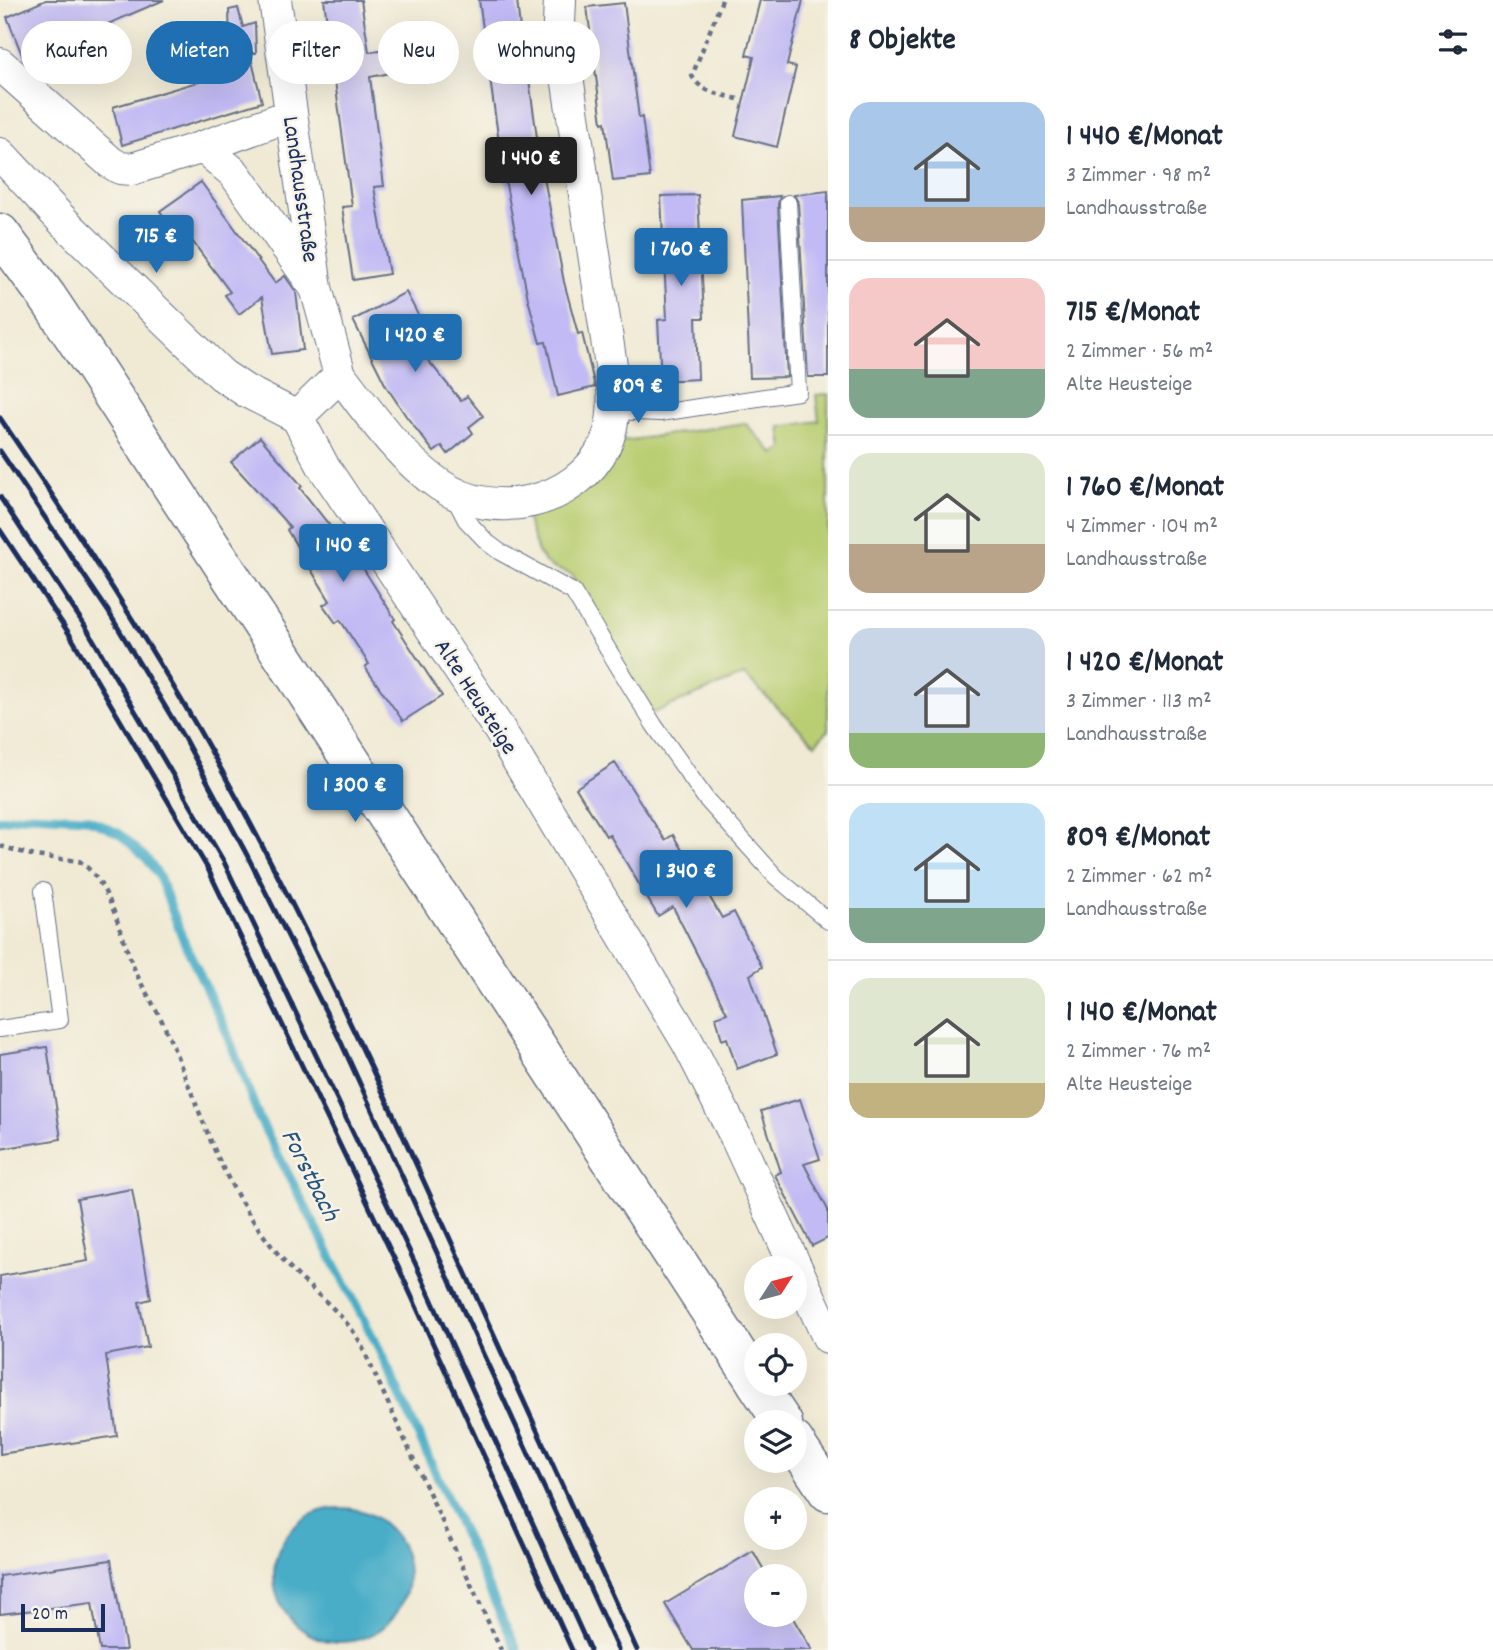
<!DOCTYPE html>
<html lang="de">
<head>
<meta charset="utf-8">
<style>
  body { margin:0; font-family:Dekko,sans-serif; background:#f2f2f3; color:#1f2937; height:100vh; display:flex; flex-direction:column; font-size:26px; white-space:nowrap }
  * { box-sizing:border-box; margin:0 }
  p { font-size:23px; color:#747a83 }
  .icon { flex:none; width:38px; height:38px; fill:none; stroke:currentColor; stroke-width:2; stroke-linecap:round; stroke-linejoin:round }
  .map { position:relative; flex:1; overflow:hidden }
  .drawer { display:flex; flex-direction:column; background:#fff; width:665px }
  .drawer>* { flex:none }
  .hud { position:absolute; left:21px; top:21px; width:665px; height:63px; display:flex; gap:14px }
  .needle { width:46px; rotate:54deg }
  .controls { position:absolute; left:744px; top:1256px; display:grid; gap:14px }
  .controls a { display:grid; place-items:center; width:63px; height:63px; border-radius:50%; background:#fff; box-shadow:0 7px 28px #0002; font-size:35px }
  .scale { position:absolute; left:21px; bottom:18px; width:84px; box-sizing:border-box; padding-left:7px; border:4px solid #1b2f5e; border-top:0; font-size:19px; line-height:24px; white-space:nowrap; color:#1b2f5e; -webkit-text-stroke:5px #f7f3e8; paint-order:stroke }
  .price { position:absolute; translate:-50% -60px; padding:0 16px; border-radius:7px; background:#1f6fb2; color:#fff; font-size:23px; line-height:46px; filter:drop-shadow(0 2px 4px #0008) }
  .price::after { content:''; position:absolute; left:50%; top:42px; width:21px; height:16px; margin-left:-10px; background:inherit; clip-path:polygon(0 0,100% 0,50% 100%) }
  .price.selected { background:#222; color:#fff }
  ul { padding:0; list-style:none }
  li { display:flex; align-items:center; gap:21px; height:175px; padding:0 21px }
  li+li { border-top:2px solid #e0e1e3 }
  li span { display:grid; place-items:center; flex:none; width:196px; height:140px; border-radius:21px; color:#555 }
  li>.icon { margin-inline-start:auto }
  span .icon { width:84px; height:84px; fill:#fffc; stroke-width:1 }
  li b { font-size:30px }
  h2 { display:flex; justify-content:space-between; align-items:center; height:84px; padding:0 21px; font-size:30px }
  .chip { padding:0 24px; border-radius:32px; background:#fff; box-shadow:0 7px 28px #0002; font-size:24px; line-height:63px }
  .chip.selected { background:#1f6fb2; color:#fff }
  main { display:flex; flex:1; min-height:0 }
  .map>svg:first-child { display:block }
  .green { fill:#b9ce72; stroke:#6a7e68; stroke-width:2 }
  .water { fill:#48adc8; stroke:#326e93; stroke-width:2 }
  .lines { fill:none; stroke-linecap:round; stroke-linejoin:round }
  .stream { stroke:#48adc8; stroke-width:9 }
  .building { fill:#c1baf4 }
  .service-casing { stroke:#667087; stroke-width:18 }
  .minor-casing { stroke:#667087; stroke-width:34 }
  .secondary-casing { stroke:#667087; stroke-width:41 }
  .path { stroke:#667087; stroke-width:4.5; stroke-dasharray:5 5; stroke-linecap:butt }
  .service { stroke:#fff; stroke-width:16 }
  .minor { stroke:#fff; stroke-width:32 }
  .secondary { stroke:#fff; stroke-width:38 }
  .rail { stroke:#1b2f5e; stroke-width:5 }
  .labels { text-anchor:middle; stroke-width:5; stroke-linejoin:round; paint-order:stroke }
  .street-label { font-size:24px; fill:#1b2f5e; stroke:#f7f3e8 }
  .water-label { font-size:26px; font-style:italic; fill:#28557e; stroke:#f7f3e8 }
</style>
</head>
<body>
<main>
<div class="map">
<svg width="828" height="1650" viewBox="0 0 828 1650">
  <rect width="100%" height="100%" fill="#f7f3e8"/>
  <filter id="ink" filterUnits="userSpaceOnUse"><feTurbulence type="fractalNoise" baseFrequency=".0143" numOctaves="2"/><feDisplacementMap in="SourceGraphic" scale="14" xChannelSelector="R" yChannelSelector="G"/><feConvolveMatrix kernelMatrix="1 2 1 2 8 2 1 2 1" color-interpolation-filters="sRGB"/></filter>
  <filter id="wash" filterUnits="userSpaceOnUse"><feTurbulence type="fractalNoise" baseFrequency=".00686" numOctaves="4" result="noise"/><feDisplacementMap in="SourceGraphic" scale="28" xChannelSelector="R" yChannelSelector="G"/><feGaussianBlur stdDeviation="1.57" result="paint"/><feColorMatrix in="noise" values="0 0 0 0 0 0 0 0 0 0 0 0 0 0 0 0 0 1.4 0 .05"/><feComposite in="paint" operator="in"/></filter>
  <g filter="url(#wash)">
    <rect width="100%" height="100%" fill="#f0ead4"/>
    <!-- green -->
    <path class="green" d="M 828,394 L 828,730 L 815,744 L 744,675 L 653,713 L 578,588 L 572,574 L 553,568 L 545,562 L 538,552 L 525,514 L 618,442 L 745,423 L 774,454 L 783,448 L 780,427 L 819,421 L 816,395 Z"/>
    <!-- water -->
    <circle class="water" cx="341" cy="1575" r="67"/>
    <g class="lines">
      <!-- stream -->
      <path class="stream" d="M 0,820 L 31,815 L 86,818 L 120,834 L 147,859 L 159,876 L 183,939 L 227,1033 L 259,1118 L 377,1345 L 517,1650"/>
    </g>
    <g id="blocks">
      <!-- building -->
      <g class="building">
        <path d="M 46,0 L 164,0 L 24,60 L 7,17 Z"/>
        <path d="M 324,0 L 361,0 L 369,52 L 391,48 L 395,72 L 370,77 L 384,186 L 374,187 L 389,274 L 353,280 L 342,207 L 352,206 Z"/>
        <path d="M 479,0 L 517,0 L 520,29 L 522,29 L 539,152 L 564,282 L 578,334 L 582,333 L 595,387 L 558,396 L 546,342 L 540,343 L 528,299 L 502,164 Z"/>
        <path d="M 760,0 L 803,0 L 787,65 L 796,67 L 777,147 L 735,136 L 754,57 L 746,55 Z"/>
        <path d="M 624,3 L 639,118 L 642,117 L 650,177 L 613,181 L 605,122 L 602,123 L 587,7 Z"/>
        <path d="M 238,8 L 243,27 L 255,23 L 256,53 L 250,53 L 262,102 L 122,145 L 113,107 L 231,72 L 229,10 Z"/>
        <path d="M 201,182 L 275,283 L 285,276 L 296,292 L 303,350 L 272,354 L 262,297 L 239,314 L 225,295 L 230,292 L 181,226 L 174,231 L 160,211 Z"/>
        <path d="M 828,191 L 828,377 L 808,377 L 798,202 L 794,195 Z"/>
        <path d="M 698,195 L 704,318 L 696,318 L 698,379 L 661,381 L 658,320 L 667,319 L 661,196 Z"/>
        <path d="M 780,196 L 778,204 L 787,377 L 750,378 L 742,200 Z"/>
        <path d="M 406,292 L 435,347 L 423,354 L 461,401 L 467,396 L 483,416 L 469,427 L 473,433 L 448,454 L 442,446 L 434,452 L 406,416 L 386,386 L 353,320 Z"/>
        <path d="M 260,437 L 302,486 L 300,488 L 363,568 L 395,619 L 393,621 L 442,696 L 403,721 L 365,667 L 369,664 L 340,620 L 336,623 L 323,605 L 330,601 L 287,530 L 290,527 L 231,462 Z"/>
        <path d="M 615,763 L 665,840 L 673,835 L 722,918 L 734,912 L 762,967 L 750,975 L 777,1054 L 737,1069 L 727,1038 L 722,1040 L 716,1017 L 727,1013 L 673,907 L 658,916 L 609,834 L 606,836 L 576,788 Z"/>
        <path d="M 47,1047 L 61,1139 L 0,1149 L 0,1054 Z"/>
        <path d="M 800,1099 L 820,1159 L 804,1164 L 828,1210 L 828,1238 L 812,1246 L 775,1175 L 781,1172 L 761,1111 Z"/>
        <path d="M 132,1189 L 151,1299 L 139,1302 L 148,1347 L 106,1355 L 117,1436 L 0,1454 L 0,1276 L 88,1261 L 77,1199 Z"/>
        <path d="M 753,1551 L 768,1577 L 756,1577 L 756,1615 L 791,1615 L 812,1650 L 693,1650 L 665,1604 Z"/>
        <path d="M 111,1560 L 126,1650 L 100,1650 L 92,1603 L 0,1614 L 0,1576 Z"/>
      </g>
    </g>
  </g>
  <g filter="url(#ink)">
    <use href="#blocks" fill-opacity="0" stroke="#667087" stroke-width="2"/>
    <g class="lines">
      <!-- service casing -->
      <g class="service-casing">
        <g id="service">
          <path d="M 614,411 L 660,413 L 798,392 L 788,203"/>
          <path d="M 453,495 L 466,520 L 488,543 L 500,552 L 573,592 L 654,725 L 706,799 L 776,877 L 828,921"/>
          <path d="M 0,1029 L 60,1020 L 43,891"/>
        </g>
      </g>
      <!-- minor casing -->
      <g class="minor-casing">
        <g id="minor">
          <path d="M 275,0 L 316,288 L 340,375 L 297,417"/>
          <path d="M 0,64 L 110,162 L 120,168 L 132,169 L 203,147 L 234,173 L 313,284"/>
          <path d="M 203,147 L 291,115"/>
          <path d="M 0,154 L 64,222 L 222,375 L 246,391 L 297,417 L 323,466 L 499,729 L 688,1043 L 735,1135 L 828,1337"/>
          <path d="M 340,375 C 369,413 400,458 440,485 C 494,522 576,504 605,445 C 616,422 614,396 612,372 L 559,24 L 560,0"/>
        </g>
      </g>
      <!-- secondary casing -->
      <g class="secondary-casing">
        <g id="secondary">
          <path d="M 0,233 L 48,298 L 94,367 L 756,1382"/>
          <path d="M 757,1384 L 783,1423"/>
          <path d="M 794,1441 L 828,1492"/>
        </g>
      </g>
      <!-- path -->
      <g class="path">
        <path d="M 722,0 L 692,76 C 701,93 721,94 738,99"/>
        <path d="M 0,846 L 35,856 L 79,861 C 111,882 120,935 134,968 C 143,990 157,1008 166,1030 C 181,1065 195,1102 210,1139 C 230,1188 258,1234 295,1273 C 318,1296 343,1313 360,1342 L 501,1650"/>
      </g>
      <!-- service -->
      <use href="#service" class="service"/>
      <!-- minor -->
      <use href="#minor" class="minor"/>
      <!-- secondary -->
      <use href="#secondary" class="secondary"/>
      <!-- rail -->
      <g class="rail">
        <path d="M 0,418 C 70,520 137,623 199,730 C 273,859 337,994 400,1129 C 480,1302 558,1476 637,1650"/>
        <path d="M 0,451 L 108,611 L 184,738 L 247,855 L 340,1040 L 618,1650"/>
        <path d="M 0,497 L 87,629 L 224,862 L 416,1265 L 590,1650"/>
        <path d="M 0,530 L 70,635 L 208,869 L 401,1273 L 572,1650"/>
      </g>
    </g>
  </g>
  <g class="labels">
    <!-- street labels -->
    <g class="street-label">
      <text transform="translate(302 189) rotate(82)" y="8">Landhausstraße</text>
      <text transform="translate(477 696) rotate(57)" y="8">Alte Heusteige</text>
    </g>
    <!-- water labels -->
    <g class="water-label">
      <text transform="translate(312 1174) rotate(63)" y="9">Forstbach</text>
    </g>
  </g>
</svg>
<div class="controls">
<a><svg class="needle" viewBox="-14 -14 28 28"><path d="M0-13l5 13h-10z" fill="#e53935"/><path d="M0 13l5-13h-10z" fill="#747a83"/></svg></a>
<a><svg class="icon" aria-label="locate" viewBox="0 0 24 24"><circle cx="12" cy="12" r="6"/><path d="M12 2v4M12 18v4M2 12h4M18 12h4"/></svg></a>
<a><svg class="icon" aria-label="layers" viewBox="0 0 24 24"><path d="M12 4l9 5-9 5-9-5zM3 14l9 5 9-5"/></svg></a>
<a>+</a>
<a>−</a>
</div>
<div class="scale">20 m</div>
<b class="price selected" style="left:531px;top:197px">1 440 €</b>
<b class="price" style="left:156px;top:275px">715 €</b>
<b class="price" style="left:681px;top:288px">1 760 €</b>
<b class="price" style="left:415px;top:374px">1 420 €</b>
<b class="price" style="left:638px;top:425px">809 €</b>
<b class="price" style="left:343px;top:584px">1 140 €</b>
<b class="price" style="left:355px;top:824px">1 300 €</b>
<b class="price" style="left:686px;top:910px">1 340 €</b>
<div class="hud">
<a class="chip">Kaufen</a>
<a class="chip selected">Mieten</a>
<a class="chip">Filter</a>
<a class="chip">Neu</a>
<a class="chip">Wohnung</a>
</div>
</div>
<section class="drawer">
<h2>8 Objekte<svg class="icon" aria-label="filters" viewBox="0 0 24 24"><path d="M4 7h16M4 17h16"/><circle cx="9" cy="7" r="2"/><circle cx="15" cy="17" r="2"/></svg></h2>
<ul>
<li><span style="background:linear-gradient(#a9c7e8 75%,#b9a48a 0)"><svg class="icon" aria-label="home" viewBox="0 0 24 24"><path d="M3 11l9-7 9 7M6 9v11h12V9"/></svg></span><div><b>1 440 €/Monat</b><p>3 Zimmer · 98 m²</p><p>Landhausstraße</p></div></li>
<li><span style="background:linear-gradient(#f6c9c9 65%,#7fa58c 0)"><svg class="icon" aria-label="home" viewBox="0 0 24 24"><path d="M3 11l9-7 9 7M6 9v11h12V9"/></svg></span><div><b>715 €/Monat</b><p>2 Zimmer · 56 m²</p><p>Alte Heusteige</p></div></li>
<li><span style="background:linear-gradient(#dfe7d0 65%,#b9a48a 0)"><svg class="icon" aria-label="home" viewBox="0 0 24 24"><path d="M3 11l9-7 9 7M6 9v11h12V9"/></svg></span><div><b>1 760 €/Monat</b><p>4 Zimmer · 104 m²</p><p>Landhausstraße</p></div></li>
<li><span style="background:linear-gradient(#c9d6e8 75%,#8fb573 0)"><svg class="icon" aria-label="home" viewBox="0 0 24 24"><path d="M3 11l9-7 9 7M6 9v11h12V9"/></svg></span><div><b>1 420 €/Monat</b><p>3 Zimmer · 113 m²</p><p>Landhausstraße</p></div></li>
<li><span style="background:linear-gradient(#bfe0f5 75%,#7fa58c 0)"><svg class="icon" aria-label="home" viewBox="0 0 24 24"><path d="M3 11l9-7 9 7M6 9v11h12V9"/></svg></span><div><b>809 €/Monat</b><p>2 Zimmer · 62 m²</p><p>Landhausstraße</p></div></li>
<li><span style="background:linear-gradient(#dfe7d0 75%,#c2b280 0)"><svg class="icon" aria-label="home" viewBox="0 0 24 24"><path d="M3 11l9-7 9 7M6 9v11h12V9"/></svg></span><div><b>1 140 €/Monat</b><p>2 Zimmer · 76 m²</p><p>Alte Heusteige</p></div></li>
</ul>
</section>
</main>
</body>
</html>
